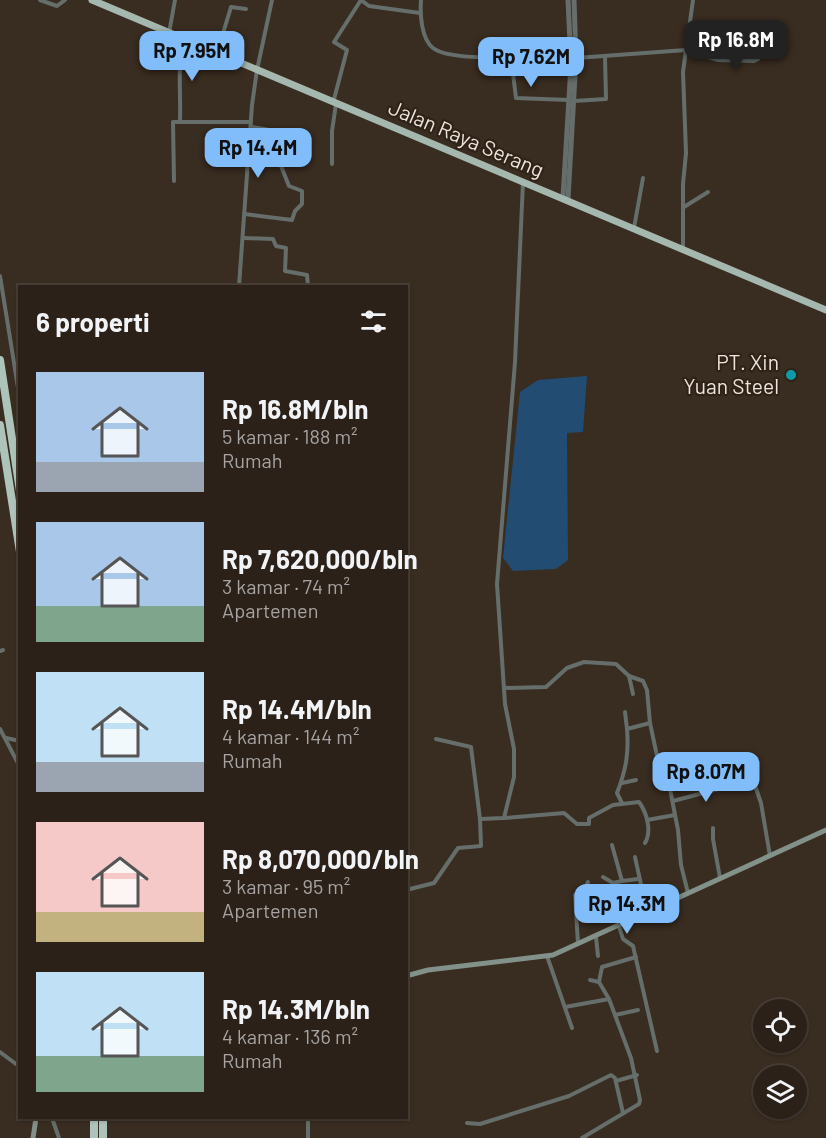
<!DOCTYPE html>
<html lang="id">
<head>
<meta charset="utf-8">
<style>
  body { margin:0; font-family:Barlow,sans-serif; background:#332921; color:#f1f3f6; height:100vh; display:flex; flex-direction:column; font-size:22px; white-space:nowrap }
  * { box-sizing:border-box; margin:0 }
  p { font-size:20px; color:#a6a3a2 }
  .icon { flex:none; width:33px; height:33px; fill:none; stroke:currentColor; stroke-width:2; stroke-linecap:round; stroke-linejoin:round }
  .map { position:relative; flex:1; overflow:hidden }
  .panel { position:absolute; left:18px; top:285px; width:390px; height:834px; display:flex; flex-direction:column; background:#2b2118; border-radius:0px; box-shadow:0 2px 4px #0004,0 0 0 2px #473e37 }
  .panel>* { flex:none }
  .fabs { position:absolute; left:753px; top:999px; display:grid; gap:12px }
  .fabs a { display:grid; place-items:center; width:54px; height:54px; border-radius:50%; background:#2b2118; box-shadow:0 2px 4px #0004,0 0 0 2px #473e37; font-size:30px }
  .price { position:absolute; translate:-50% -51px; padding:0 14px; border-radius:12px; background:#80bdfa; color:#111; font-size:20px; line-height:39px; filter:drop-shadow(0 2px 3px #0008) }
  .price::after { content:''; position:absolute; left:50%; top:36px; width:18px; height:14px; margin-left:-9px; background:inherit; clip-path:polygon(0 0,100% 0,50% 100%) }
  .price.active { background:#222; color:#fff }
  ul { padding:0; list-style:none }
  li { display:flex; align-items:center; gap:18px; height:150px; padding:0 18px }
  li span { display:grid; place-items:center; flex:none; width:168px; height:120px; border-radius:0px; color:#555 }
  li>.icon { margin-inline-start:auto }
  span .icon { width:72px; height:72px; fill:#fffc; stroke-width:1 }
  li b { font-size:26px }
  h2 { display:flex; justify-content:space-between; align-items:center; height:72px; padding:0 18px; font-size:26px }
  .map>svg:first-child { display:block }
  .water { fill:#224c72 }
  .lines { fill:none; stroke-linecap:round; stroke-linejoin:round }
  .minor { stroke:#656e6a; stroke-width:4 }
  .tertiary { stroke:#656e6a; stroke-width:5 }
  .secondary { stroke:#82918a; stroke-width:5 }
  .trunk { stroke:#a4b8af; stroke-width:7 }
  .motorway { stroke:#aec4ba; stroke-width:8 }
  .culture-dot { fill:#0f9aa8; stroke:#2f2217; stroke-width:2 }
  .labels { text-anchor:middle; stroke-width:4.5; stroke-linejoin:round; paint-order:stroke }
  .street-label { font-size:21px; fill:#ede4dc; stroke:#2f2217 }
  .poi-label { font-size:21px; fill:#ede4dc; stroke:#2f2217; text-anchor:end }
</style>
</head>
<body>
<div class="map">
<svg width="826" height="1138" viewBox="0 0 826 1138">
  <rect width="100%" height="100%" fill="#392c20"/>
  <!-- water -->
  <path class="water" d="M 587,376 L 583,432 L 567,433 L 568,560 L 556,569 L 513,571 L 503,558 L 520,392 L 538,380 Z"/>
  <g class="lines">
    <!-- minor -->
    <g class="minor">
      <path d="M 40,0 L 57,6 L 65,0"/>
      <path d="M 361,0 L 369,6 L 420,13"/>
      <path d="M 421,0 C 420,13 421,39 433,48 C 453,64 544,55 572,55"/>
      <path d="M 169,33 L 175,0"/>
      <path d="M 217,53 L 231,7 L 246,9"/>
      <path d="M 511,57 L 516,98 L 569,100"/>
      <path d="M 576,58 L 686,50 L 718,60 L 754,61 L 758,59 L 761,42"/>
      <path d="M 574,101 L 606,99 L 605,57"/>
      <path d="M 333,103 L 347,50 L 334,42 L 361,0"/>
      <path d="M 180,121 C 181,98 177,59 184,40"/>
      <path d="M 252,127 L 292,134"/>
      <path d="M 332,164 L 332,131 L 336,104"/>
      <path d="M 174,181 L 173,122 L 251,122"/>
      <path d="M 684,207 L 708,192"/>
      <path d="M 245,214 L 292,220 L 295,211 L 302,204 L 302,191 L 289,186 L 279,161 L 249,158"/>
      <path d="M 634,228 L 643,178"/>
      <path d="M 244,238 L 273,239 L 276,246 L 286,248 L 285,271 L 307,275 L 308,286"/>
      <path d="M 683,249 L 683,184 L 686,153 L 683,72 L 693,0"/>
      <path d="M 0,276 L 20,400"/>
      <path d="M 187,285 L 196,286"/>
      <path d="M 239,286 L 252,105 L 257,70 L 272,0"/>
      <path d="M 0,651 L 3,650"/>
      <path d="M 629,676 L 633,694"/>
      <path d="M 504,688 L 546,687 L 567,668 L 584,662 L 616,664 L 629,676 L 643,681 L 647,690 L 650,723 L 660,770 L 669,784 L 678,830 L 681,865 L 688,893"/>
      <path d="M 625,712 L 627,729 L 650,723"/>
      <path d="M 0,729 L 20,767"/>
      <path d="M 6,738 L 20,741"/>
      <path d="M 622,783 L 636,780"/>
      <path d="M 673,801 L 722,788 L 727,778 L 750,771 L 761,803 L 770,856"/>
      <path d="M 622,803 L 617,793 C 626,770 629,753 627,729"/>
      <path d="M 504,818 L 564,813 L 577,824 L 589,824 L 589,818 L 613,805 L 639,802 C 647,813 652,831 645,843"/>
      <path d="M 480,819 L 504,818 L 514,777 L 514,749 L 505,704 L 497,584 L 515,362 L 523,182"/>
      <path d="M 647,820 L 675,815"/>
      <path d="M 713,828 L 713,839 L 720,878"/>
      <path d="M 612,845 L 622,881 L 638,879"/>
      <path d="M 635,857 L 647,912"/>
      <path d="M 603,877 L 613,883 L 622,881"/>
      <path d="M 406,890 L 434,883 L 458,848 L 481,846 L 480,819 L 471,747 L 436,739"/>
      <path d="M 619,926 L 623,939 L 633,946 L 657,1051"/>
      <path d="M 596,937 L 598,956"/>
      <path d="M 578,944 L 575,895 L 583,893 L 588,882"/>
      <path d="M 547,956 L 572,1028"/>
      <path d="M 590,980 L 599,982"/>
      <path d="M 565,1007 L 609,999"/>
      <path d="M 615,1015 L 638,1010"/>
      <path d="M 0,1052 L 20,1067"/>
      <path d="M 616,1081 L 637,1075"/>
      <path d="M 52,1118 L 59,1138"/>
      <path d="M 308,1118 L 308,1138"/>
      <path d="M 467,1123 L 480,1124 L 569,1096 L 611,1075 L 615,1078 L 623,1113"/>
      <path d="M 582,1138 L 639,1104 L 640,1100 L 631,1058 L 609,999 L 599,982 L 602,967 L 636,957"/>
    </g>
    <!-- tertiary -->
    <g class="tertiary">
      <path d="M 563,197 L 571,65 L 568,0"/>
      <path d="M 568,199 L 576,58 L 574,0"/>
    </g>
    <!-- secondary -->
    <g class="secondary">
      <path d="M 406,976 L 428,970 L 553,955 L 826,830"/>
      <path d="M 33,1138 L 36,1118"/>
    </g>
    <!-- trunk -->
    <path class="trunk" d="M 92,0 L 826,310"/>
    <!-- motorway -->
    <g class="motorway">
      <path d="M 0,360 L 20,491"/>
      <path d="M 0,425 L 20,552"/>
      <path d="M 94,1138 L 94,1118"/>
      <path d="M 103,1138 L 103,1118"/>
    </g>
  </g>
  <!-- markers -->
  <circle class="culture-dot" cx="791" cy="375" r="6"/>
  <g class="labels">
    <!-- street labels -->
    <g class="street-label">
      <text transform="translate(466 139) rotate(23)" y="7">Jalan Raya Serang</text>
    </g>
    <!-- poi labels -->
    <g class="poi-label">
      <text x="779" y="370">PT. Xin<tspan x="779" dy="24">Yuan Steel</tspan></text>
    </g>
  </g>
</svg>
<div class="fabs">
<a><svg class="icon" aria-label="locate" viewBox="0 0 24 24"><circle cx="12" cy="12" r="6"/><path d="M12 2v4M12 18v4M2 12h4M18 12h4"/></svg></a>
<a><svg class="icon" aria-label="layers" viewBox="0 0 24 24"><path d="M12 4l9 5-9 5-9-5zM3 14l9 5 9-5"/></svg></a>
</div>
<b class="price active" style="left:736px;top:71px">Rp 16.8M</b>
<b class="price" style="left:192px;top:82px">Rp 7.95M</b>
<b class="price" style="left:531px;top:88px">Rp 7.62M</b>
<b class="price" style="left:258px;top:179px">Rp 14.4M</b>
<b class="price" style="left:706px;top:803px">Rp 8.07M</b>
<b class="price" style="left:627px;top:935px">Rp 14.3M</b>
<section class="panel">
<h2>6 properti<svg class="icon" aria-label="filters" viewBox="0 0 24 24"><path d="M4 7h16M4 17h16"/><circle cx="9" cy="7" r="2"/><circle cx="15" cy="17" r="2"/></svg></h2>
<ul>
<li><span style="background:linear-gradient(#a9c7e8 75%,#9aa5b1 0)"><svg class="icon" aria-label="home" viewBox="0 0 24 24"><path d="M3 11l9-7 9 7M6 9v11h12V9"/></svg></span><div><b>Rp 16.8M/bln</b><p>5 kamar · 188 m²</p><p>Rumah</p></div></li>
<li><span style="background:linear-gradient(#a9c7e8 70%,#7fa58c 0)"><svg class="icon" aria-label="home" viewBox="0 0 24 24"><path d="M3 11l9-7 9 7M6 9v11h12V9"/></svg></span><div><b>Rp 7,620,000/bln</b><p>3 kamar · 74 m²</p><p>Apartemen</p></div></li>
<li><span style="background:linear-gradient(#bfe0f5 75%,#9aa5b1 0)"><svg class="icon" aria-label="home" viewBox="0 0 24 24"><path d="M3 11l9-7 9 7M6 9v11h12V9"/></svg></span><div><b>Rp 14.4M/bln</b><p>4 kamar · 144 m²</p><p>Rumah</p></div></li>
<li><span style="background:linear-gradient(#f6c9c9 75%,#c2b280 0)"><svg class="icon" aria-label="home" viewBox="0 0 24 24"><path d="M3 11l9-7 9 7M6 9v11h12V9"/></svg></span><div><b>Rp 8,070,000/bln</b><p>3 kamar · 95 m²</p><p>Apartemen</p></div></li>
<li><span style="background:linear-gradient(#bfe0f5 70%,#7fa58c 0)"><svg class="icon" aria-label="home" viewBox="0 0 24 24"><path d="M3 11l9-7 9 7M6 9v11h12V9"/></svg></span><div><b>Rp 14.3M/bln</b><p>4 kamar · 136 m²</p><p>Rumah</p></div></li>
</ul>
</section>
</div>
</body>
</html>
